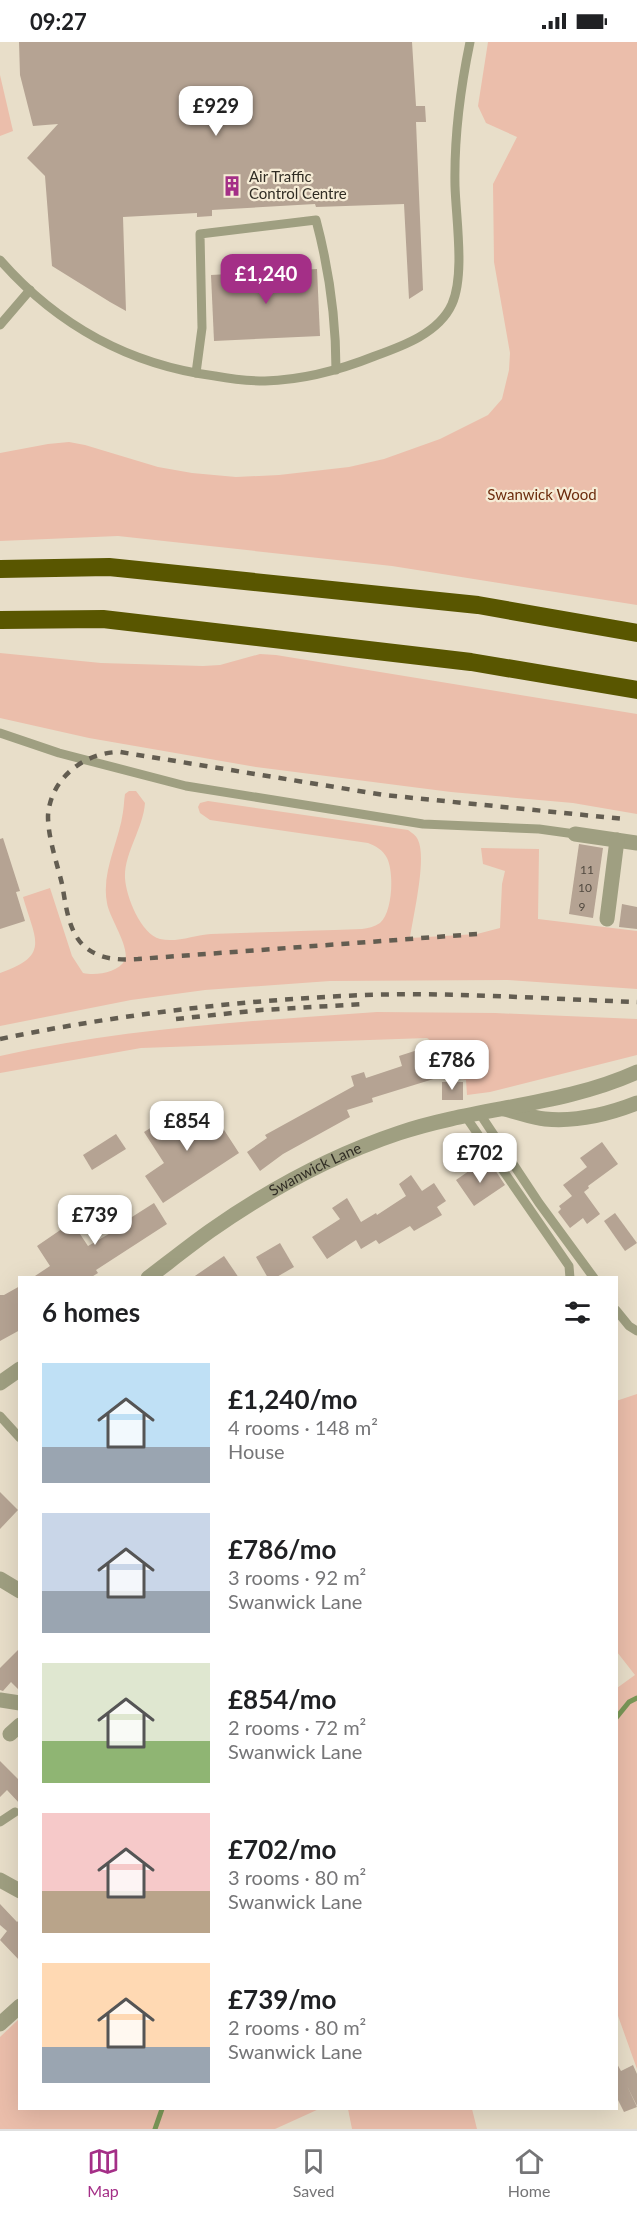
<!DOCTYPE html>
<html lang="en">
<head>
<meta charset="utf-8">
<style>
  body { margin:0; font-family:Lato,sans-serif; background:#f2f2f2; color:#202124; height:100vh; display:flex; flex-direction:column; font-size:22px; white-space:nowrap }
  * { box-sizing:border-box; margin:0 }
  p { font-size:20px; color:#757577 }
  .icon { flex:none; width:33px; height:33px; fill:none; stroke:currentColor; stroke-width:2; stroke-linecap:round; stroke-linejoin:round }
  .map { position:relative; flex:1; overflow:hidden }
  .details { position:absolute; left:18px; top:1234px; width:600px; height:834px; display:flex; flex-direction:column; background:#fff; border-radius:0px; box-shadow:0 6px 24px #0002 }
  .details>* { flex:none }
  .price { position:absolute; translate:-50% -51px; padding:0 14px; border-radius:12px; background:#fff; color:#222; font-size:20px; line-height:39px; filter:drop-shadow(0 2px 3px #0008) }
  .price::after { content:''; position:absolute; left:50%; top:36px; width:18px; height:14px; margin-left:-9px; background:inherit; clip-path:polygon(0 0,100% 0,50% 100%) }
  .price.current { background:#a42f87; color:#fff }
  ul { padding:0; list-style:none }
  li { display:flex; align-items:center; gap:18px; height:150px; padding:0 24px }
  li span { display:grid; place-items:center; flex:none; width:168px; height:120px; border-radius:0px; color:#555 }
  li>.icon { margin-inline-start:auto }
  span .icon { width:72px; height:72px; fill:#fffc; stroke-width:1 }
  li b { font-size:26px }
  h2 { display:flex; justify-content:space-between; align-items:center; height:72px; padding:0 24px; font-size:26px }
  .status { display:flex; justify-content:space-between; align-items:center; height:42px; padding:0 30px; background:#fff; direction:ltr }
  .status svg { height:16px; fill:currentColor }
  .dock { display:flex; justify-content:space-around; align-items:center; height:84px; border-top:2px solid #e0e0e0; background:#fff; font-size:16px; color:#757577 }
  .dock a { display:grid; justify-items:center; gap:3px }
  .dock .current { color:#a42f87 }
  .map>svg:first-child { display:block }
  .green { fill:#ebbeab }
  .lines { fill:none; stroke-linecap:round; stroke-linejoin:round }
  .stream { stroke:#7a9757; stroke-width:5 }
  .building { fill:#b5a393 }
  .service { stroke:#9f9f81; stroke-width:9 }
  .minor { stroke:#9f9f81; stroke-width:15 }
  .tertiary { stroke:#9f9f81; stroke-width:15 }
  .motorway { stroke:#595600; stroke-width:18 }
  .rail { stroke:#635d51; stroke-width:4.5; stroke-dasharray:8 8; stroke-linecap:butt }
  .labels { text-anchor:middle; stroke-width:4.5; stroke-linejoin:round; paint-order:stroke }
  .number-label { font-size:12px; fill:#524a40 }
  .poi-label { font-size:15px; fill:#312d24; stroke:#f6ecd6; text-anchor:start }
  .park-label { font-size:15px; fill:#6c2c0d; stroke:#f6ecd6 }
  .street-label { font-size:15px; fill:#312d24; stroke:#f6ecd6 }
</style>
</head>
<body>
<div class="status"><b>09:27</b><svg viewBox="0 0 49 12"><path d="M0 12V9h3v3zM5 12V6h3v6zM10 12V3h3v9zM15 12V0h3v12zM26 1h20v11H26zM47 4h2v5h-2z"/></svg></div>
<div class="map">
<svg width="637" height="2087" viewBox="0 0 637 2087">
  <rect width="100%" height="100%" fill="#e8dec9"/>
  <!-- green -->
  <g class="green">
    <path d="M 488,0 L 637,0 L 637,563 L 392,524 L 118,494 L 0,499 L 0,411 L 48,402 L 69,400 L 85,403 L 158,425 L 192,431 L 236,435 L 279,433 L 349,425 L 384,417 L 440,397 L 488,373 L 502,357 L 509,328 L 510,311 L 494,220 L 493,142 L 517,95 L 486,81 L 478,64 Z"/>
    <path d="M 0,33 L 13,89 L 0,94 Z"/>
    <path d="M 0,611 L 101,621 L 203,624 L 220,623 L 260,612 L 276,613 L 637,672 L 637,772 L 573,761 L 451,750 L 256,725 L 89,696 L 0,676 Z"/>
    <path d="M 129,749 L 136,749 L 145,761 C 143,787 124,811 125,836 C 126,855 141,892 160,897 C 176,901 195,893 211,892 C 261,890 311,889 362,887 C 368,886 374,885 380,881 C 393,870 394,830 387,816 C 383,808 376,804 368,801 L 210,778 L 200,771 L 198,765 L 200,761 L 208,759 L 408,788 C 412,791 416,793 418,798 C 427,817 413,874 410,896 L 477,892 L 500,886 L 502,842 L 505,829 L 483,822 L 481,806 L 539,807 L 538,877 L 637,889 L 637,947 L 508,938 L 330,939 L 205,948 L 131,958 L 0,984 L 0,931 C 51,913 35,898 23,855 L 50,846 L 72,914 L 83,931 C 95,934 118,931 125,918 C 130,905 109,875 107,861 C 101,830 119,800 123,770 C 124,764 124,758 125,752 Z"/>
    <path d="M 377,970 L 495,971 L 637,977 L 637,1013 L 490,1050 L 467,1053 L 466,1038 L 457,1036 L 453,1024 L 448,1023 L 439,1005 L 427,996 L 141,1006 L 0,1031 L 0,1014 C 124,986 251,979 377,970 Z"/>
    <path d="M 637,1352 L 637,2027 L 617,1971 L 617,1646 L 635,1633 L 617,1610 L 616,1359 Z"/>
    <path d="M 19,1977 L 20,2067 L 319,2067 L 275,2087 L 0,2087 L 0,1995 Z"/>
    <path d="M 348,2067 L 472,2067 L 477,2087 L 352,2087 Z"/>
  </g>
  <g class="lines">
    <!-- stream -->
    <g class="stream">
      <path d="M 616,1676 L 629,1660 L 637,1656"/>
      <path d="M 155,2087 L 162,2067"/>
    </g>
  </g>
  <!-- building -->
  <g class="building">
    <path d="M 19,0 L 412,0 L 416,64 L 425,64 L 426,80 L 416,80 L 423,248 L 409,257 L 404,162 L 316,165 L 315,162 L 212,168 L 212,174 L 197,175 L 197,171 L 123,175 L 126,269 L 110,260 L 52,224 L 45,134 L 27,116 L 58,82 L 33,84 L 20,33 Z"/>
    <path d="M 317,227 L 320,294 L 214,299 L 211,233 Z"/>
    <path d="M 3,796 L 20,849 L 16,850 L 25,879 L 0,887 L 0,797 Z"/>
    <path d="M 579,802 L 603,806 L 593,876 L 569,872 Z"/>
    <path d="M 622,862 L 637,865 L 637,887 L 619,885 Z"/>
    <path d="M 430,1004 L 440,1035 L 372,1056 L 373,1060 L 347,1068 L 350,1075 L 283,1112 L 260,1129 L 247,1110 L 267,1096 L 265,1093 L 354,1044 L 351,1034 L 364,1030 L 366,1036 L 402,1024 L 399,1014 Z"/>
    <rect x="442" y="1040" width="21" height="18"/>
    <path d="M 179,1068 L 182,1075 L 191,1069 L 199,1081 L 213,1071 L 239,1111 L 163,1161 L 145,1134 L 164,1121 L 144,1090 Z"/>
    <path d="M 116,1092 L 126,1107 L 92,1128 L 83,1113 Z"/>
    <path d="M 602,1100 L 618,1122 L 588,1144 L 589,1146 L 584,1150 L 600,1172 L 587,1182 L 583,1176 L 570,1186 L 558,1170 L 561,1167 L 559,1164 L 572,1154 L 563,1143 L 587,1125 L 580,1116 Z"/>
    <path d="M 476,1124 L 482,1133 L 493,1125 L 505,1143 L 474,1164 L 456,1138 Z"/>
    <path d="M 411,1133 L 422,1149 L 434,1141 L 446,1159 L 437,1165 L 442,1173 L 414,1189 L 410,1184 L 379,1202 L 376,1198 L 361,1207 L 356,1198 L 327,1217 L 312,1195 L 340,1177 L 332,1166 L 347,1156 L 361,1180 L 376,1171 L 377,1173 L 406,1154 L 399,1142 Z"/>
    <path d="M 154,1161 L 167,1182 L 96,1228 L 98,1231 L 90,1236 L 32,1236 L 50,1224 L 37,1204 L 72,1180 L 88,1204 L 114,1189 L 113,1187 Z"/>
    <path d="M 615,1171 L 637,1201 L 625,1209 L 604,1179 Z"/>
    <path d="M 280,1201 L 294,1225 L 275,1236 L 268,1236 L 256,1215 Z"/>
    <path d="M 224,1214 L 239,1236 L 192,1236 Z"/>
    <path d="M 20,1244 L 20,1288 L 0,1299 L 0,1253 L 4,1253 Z"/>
    <path d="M 0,1450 L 18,1468 L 0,1487 Z"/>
    <path d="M 20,1606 L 20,1649 L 11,1640 L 3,1649 L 0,1648 L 0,1626 Z"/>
    <path d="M 0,1719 L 20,1739 L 20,1762 L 7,1748 L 0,1755 Z"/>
    <path d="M 0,1862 L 17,1880 L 20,1877 L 20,1919 L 0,1898 L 7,1889 L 0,1883 Z"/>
    <path d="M 616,2020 L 621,2029 L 633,2023 L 637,2032 L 637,2064 L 627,2044 L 637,2065 L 624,2070 L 616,2054 Z"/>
  </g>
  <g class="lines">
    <!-- service -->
    <g class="service">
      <path d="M 0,218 C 57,283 130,323 215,334 C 231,337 248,339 265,339 C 302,338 340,328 375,314 C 403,304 439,291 452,262 C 465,233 456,177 455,144 C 454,96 460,48 470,0"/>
      <path d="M 0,283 L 30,248"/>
      <path d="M 196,331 L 202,286 L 200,192 L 316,178 C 329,227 336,277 336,328"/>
      <path d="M 0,691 L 59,711 L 186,744 L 423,782 L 539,787 L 575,792"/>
      <path d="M 480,1072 L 539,1161 L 594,1236"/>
      <path d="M 466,1075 L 569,1224 L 570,1236"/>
      <path d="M 616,1268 L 629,1284 L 637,1289"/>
      <path d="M 0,1374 L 20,1396"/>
      <path d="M 0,1780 L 15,1770"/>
    </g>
    <!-- minor -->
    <g class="minor">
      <path d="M 575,792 L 637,801"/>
      <path d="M 607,877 L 617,798"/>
      <path d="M 504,1067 C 518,1070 532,1076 545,1077 C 576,1080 609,1072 637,1061"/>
      <path d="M 0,1537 L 20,1549"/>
      <path d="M 0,1658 L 20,1661"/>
      <path d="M 10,1692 L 20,1683"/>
      <path d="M 0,1838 L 20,1849"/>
      <path d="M 0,1982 L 20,1964"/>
    </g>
    <!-- tertiary -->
    <g class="tertiary">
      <path id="s1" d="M 148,1236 C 169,1220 189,1204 210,1189 C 267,1149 333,1113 399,1091 C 477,1065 562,1064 637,1030"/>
      <path d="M 0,1341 L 20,1327"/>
    </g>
    <!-- motorway -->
    <g class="motorway">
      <path d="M 0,527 L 109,525 L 478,563 L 637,591"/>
      <path d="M 0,578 L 103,577 L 471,620 L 637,648"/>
    </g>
    <!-- rail -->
    <g class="rail">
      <path d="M 477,892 L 138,917 C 119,918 101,918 85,905 C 68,890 66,863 62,842 C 57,821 48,796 48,774 C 50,737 84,710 120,710 L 384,753 L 624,777"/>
      <path d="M 176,977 L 261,968 L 364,962"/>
      <path d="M 0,997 C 120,972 242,958 365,953 C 455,950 547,957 637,960"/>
    </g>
  </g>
  <!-- icons -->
  <defs>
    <g id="building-bare" transform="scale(1.62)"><path d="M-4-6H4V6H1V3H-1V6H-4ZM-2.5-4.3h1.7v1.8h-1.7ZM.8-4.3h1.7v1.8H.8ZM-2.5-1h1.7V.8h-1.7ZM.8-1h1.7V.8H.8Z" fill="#a42f87" stroke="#f6ecd6" stroke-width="2.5" paint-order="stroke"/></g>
  </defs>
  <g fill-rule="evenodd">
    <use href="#building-bare" x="232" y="144"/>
  </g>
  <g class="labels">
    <!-- number labels -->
    <g class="number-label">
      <text x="587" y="832">11</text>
      <text x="585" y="850">10</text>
      <text x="582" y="869">9</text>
    </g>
    <!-- poi labels -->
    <g class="poi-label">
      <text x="249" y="140">Air Traffic<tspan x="249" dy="17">Control Centre</tspan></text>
    </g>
    <!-- park labels -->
    <g class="park-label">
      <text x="542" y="458">Swanwick Wood</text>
    </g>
    <!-- street labels -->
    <g class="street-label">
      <text dy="5" stroke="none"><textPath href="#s1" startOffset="200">Swanwick Lane</textPath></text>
    </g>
  </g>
</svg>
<b class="price" style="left:216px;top:95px">£929</b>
<b class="price current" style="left:266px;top:263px">£1,240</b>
<b class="price" style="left:452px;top:1049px">£786</b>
<b class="price" style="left:187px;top:1110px">£854</b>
<b class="price" style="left:480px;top:1142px">£702</b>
<b class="price" style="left:95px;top:1204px">£739</b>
<section class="details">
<h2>6 homes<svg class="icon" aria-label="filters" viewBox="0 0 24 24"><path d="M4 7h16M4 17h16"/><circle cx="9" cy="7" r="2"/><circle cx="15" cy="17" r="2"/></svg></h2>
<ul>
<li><span style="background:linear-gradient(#bfe0f5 70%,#9aa5b1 0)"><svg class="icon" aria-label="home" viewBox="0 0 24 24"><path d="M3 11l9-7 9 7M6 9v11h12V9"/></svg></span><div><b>£1,240/mo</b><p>4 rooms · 148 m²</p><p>House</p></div></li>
<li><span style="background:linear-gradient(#c9d6e8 65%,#9aa5b1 0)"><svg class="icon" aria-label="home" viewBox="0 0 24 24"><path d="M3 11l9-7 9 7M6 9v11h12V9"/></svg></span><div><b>£786/mo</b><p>3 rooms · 92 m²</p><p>Swanwick Lane</p></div></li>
<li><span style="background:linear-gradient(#dfe7d0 65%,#8fb573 0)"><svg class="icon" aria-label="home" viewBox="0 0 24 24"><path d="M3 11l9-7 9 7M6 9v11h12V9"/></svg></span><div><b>£854/mo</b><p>2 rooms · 72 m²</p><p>Swanwick Lane</p></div></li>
<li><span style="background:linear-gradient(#f6c9c9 65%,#b9a48a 0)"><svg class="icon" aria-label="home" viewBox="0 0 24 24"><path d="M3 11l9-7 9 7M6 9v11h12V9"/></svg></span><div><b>£702/mo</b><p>3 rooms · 80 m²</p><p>Swanwick Lane</p></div></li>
<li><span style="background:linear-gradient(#ffd9b3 70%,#9aa5b1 0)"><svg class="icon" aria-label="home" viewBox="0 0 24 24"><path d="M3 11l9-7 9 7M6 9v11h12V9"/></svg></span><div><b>£739/mo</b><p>2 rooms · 80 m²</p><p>Swanwick Lane</p></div></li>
</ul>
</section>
</div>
<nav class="dock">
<a class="current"><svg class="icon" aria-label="map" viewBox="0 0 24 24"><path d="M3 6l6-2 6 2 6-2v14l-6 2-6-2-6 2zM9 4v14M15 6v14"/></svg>Map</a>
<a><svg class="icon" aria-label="saved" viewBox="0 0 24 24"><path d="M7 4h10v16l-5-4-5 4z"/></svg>Saved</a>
<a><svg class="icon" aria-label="home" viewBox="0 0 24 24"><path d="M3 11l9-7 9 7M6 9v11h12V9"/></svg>Home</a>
</nav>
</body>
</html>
